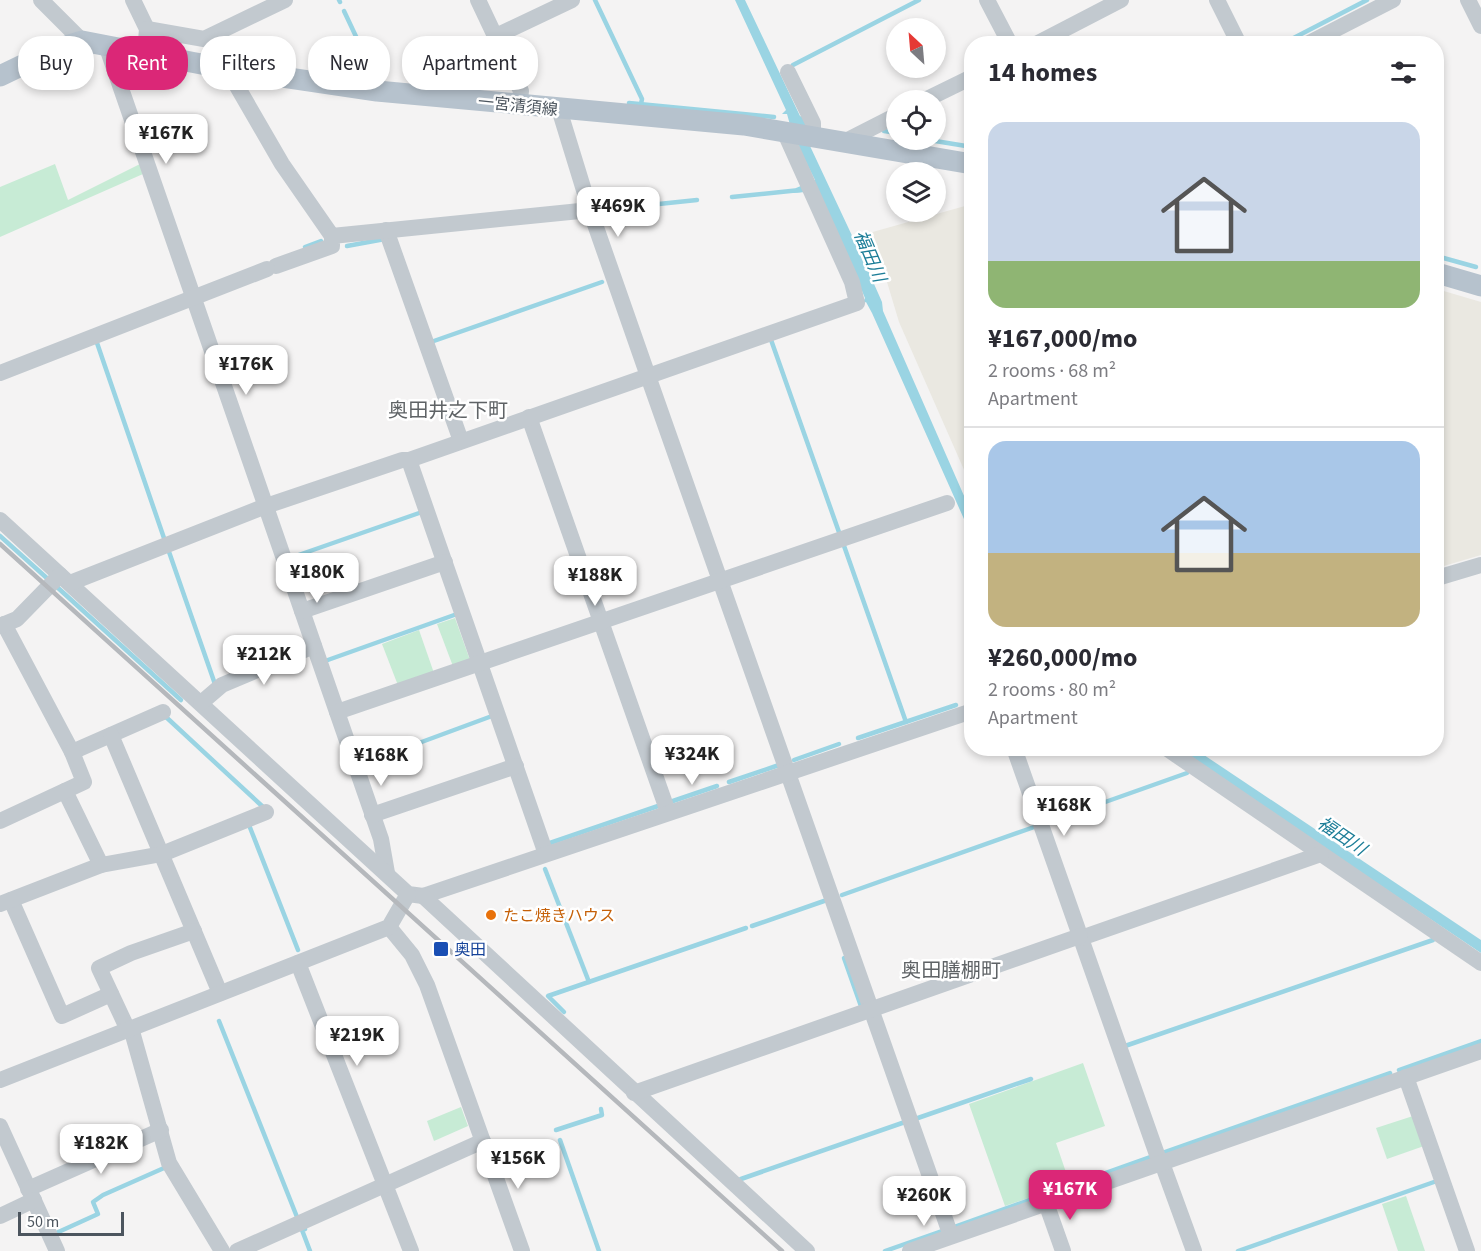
<!DOCTYPE html>
<html lang="en">
<head>
<meta charset="utf-8">
<style>
  body { margin:0; font-family:"Source Sans 3","Noto Sans JP",sans-serif; background:#f2f2f3; color:#2b2b33; height:100vh; display:flex; flex-direction:column; font-size:22px; white-space:nowrap }
  * { box-sizing:border-box; margin:0 }
  p { font-size:20px; color:#7c7c81 }
  .icon { flex:none; width:33px; height:33px; fill:none; stroke:currentColor; stroke-width:2; stroke-linecap:round; stroke-linejoin:round }
  .map { position:relative; flex:1; overflow:hidden }
  .side { position:absolute; left:964px; top:36px; width:480px; height:720px; display:flex; flex-direction:column; background:#fff; border-radius:24px; box-shadow:0 3px 9px #0003 }
  .side>* { flex:none }
  .hud { position:absolute; left:18px; top:36px; width:570px; height:54px; display:flex; gap:12px }
  .needle { width:39px; rotate:334deg }
  .tools { position:absolute; left:886px; top:18px; display:grid; gap:12px }
  .tools a { display:grid; place-items:center; width:60px; height:60px; border-radius:50%; background:#fff; box-shadow:0 3px 9px #0003; font-size:30px }
  .scale { position:absolute; left:18px; bottom:15px; width:106px; box-sizing:border-box; padding-left:6px; border:3px solid #4c555e; border-top:0; font-size:16px; line-height:21px; white-space:nowrap; color:#4c555e; -webkit-text-stroke:4px #fff; paint-order:stroke }
  .price { position:absolute; translate:-50% -51px; padding:0 14px; border-radius:12px; background:#fff; color:#222; font-size:20px; line-height:39px; filter:drop-shadow(0 2px 3px #0008) }
  .price::after { content:''; position:absolute; left:50%; top:36px; width:18px; height:14px; margin-left:-9px; background:inherit; clip-path:polygon(0 0,100% 0,50% 100%) }
  .price.current { background:#db2777; color:#fff }
  ul { padding:0; list-style:none }
  li { display:grid; align-content:center; gap:12px; height:318px; padding:0 24px }
  li+li { border-top:2px solid #e1e1e2 }
  li span { display:grid; place-items:center; height:186px; border-radius:18px; color:#555 }
  li>.icon { margin-inline-start:auto }
  span .icon { width:108px; height:108px; fill:#fffc; stroke-width:1 }
  li b { font-size:26px }
  h2 { display:flex; justify-content:space-between; align-items:center; height:72px; padding:0 24px; font-size:26px }
  .tag { padding:0 21px; border-radius:24px; background:#fff; box-shadow:0 3px 9px #0003; font-size:21px; line-height:54px }
  .tag.current { background:#db2777; color:#fff }
  .map>svg:first-child { display:block }
  .commercial { fill:#eae8e1 }
  .green { fill:#c7ebd5 }
  .water { fill:#9ad4e3 }
  .lines { fill:none; stroke-linecap:round; stroke-linejoin:round }
  .stream { stroke:#9ad4e3; stroke-width:4.5 }
  .minor { stroke:#c2c9cf; stroke-width:16 }
  .major { stroke:#b6c2cd; stroke-width:21 }
  .rail { stroke:#b5b8bc; stroke-width:4.5 }
  .food-dot { fill:#e8710a; stroke:#fff; stroke-width:2 }
  .transit-dot { fill:#1a4fb4; stroke:#fff; stroke-width:2 }
  .labels { text-anchor:middle; stroke-width:5; stroke-linejoin:round; paint-order:stroke }
  .street-label { font-size:16px; fill:#4c555e; stroke:#fff }
  .food-label { font-size:16px; fill:#c56008; stroke:#fff; text-anchor:start }
  .transit-label { font-size:16px; fill:#164399; stroke:#fff; text-anchor:start }
  .water-label { font-size:18px; font-style:italic; fill:#1d7e98; stroke:#fff }
  .quarter-label { font-size:20px; fill:#5f6366; stroke:#fff }
</style>
</head>
<body>
<div class="map">
<svg width="1481" height="1251" viewBox="0 0 1481 1251">
  <rect width="100%" height="100%" fill="#f4f3f3"/>
  <!-- commercial -->
  <g class="commercial">
    <path d="M 972,204 L 972,488 L 899,322 L 887,282 L 862,235 Z"/>
    <path d="M 1437,289 L 1481,302 L 1481,555 L 1437,568 Z"/>
  </g>
  <!-- green -->
  <g class="green">
    <path d="M 55,164 L 68,200 L 140,164 L 143,174 L 0,237 L 0,187 Z"/>
    <path d="M 455,618 L 471,663 L 454,669 L 437,624 Z"/>
    <path d="M 419,630 L 435,676 L 399,688 L 382,644 Z"/>
    <path d="M 1083,1063 L 1105,1126 L 1056,1143 L 1070,1184 L 1005,1206 L 969,1104 Z"/>
    <path d="M 461,1107 L 468,1126 L 434,1141 L 427,1121 Z"/>
    <path d="M 1413,1116 L 1424,1146 L 1387,1159 L 1376,1128 Z"/>
    <path d="M 1406,1196 L 1425,1251 L 1398,1251 L 1382,1204 Z"/>
  </g>
  <!-- water -->
  <g class="water">
    <path d="M 735,0 L 745,0 L 800,116 L 806,119 L 810,146 L 863,259 L 882,302 L 883,311 L 972,514 L 972,537 L 872,313 L 866,302 L 862,304 L 865,298 L 819,191 L 793,193 L 796,188 L 815,180 L 794,139 L 787,114 L 782,114 L 786,110 Z"/>
    <path d="M 1177,749 L 1195,749 L 1481,940 L 1481,953 Z"/>
  </g>
  <g class="lines">
    <!-- stream -->
    <g class="stream">
      <path d="M 339,0 L 340,2"/>
      <path d="M 595,0 L 642,99 L 641,104"/>
      <path d="M 344,11 L 376,79"/>
      <path d="M 1282,44 L 1367,0"/>
      <path d="M 793,65 L 919,0"/>
      <path d="M 629,103 L 774,117"/>
      <path d="M 884,131 L 897,133"/>
      <path d="M 929,140 L 966,146"/>
      <path d="M 732,197 L 800,190"/>
      <path d="M 611,209 L 697,200"/>
      <path d="M 347,246 L 385,239"/>
      <path d="M 305,247 L 321,241"/>
      <path d="M 1440,257 L 1476,267"/>
      <path d="M 770,337 L 840,535"/>
      <path d="M 96,340 L 165,541"/>
      <path d="M 431,342 L 602,282"/>
      <path d="M 0,536 L 49,580"/>
      <path d="M 843,543 L 906,722"/>
      <path d="M 168,549 L 216,687"/>
      <path d="M 290,558 L 422,512"/>
      <path d="M 57,587 L 181,700"/>
      <path d="M 325,661 L 457,614"/>
      <path d="M 162,718 L 166,717 L 262,806"/>
      <path d="M 858,738 L 956,705"/>
      <path d="M 381,757 L 492,716"/>
      <path d="M 794,760 L 839,744"/>
      <path d="M 729,782 L 779,765"/>
      <path d="M 670,802 L 717,786"/>
      <path d="M 1046,823 L 1187,773"/>
      <path d="M 249,825 L 298,950"/>
      <path d="M 547,844 L 661,805"/>
      <path d="M 545,869 L 589,982"/>
      <path d="M 842,895 L 1037,826"/>
      <path d="M 752,926 L 824,901"/>
      <path d="M 844,958 L 862,1009"/>
      <path d="M 564,1012 L 548,996 L 746,928"/>
      <path d="M 219,1021 L 297,1217"/>
      <path d="M 1125,1046 L 1433,940"/>
      <path d="M 1399,1070 L 1481,1041"/>
      <path d="M 915,1119 L 1031,1079"/>
      <path d="M 556,1130 L 602,1115 L 601,1109"/>
      <path d="M 560,1140 L 599,1251"/>
      <path d="M 1161,1151 L 1162,1153 L 1390,1073"/>
      <path d="M 741,1179 L 905,1122"/>
      <path d="M 954,1227 L 1153,1156"/>
      <path d="M 305,1229 L 302,1230 L 310,1251"/>
      <path d="M 54,1234 L 98,1214 L 93,1202 L 103,1195 L 164,1168"/>
      <path d="M 885,1251 L 942,1231"/>
      <path d="M 1238,1251 L 1434,1182"/>
    </g>
    <!-- minor -->
    <g class="minor">
      <path d="M 41,0 L 82,41"/>
      <path d="M 133,0 L 147,29 L 145,53"/>
      <path d="M 478,0 L 521,91 L 519,105"/>
      <path d="M 987,0 L 1010,44"/>
      <path d="M 1217,0 L 1239,44"/>
      <path d="M 1468,0 L 1481,26"/>
      <path d="M 147,29 L 204,39 L 285,0"/>
      <path d="M 496,36 L 572,0"/>
      <path d="M 1036,44 L 1121,0"/>
      <path d="M 1307,44 L 1393,0"/>
      <path d="M 106,45 L 381,839 L 387,873"/>
      <path d="M 227,69 L 282,164 L 332,236"/>
      <path d="M 788,72 L 813,123 L 813,136"/>
      <path d="M 925,100 L 972,77"/>
      <path d="M 559,109 L 590,210 L 648,376 L 951,1236"/>
      <path d="M 846,141 L 897,115"/>
      <path d="M 386,230 L 461,441"/>
      <path d="M 276,266 L 332,246 L 332,236 L 590,210"/>
      <path d="M 0,373 L 267,269"/>
      <path d="M 529,417 L 668,812"/>
      <path d="M 409,460 L 546,854"/>
      <path d="M 0,520 L 408,894 L 423,896 L 972,711"/>
      <path d="M 1437,578 L 1481,565"/>
      <path d="M 70,583 L 266,506 L 402,460 L 409,460 L 857,303 L 852,282 L 784,131"/>
      <path d="M 302,611 L 445,562"/>
      <path d="M 4,624 L 72,752 L 163,712"/>
      <path d="M 0,626 L 17,619 L 60,575"/>
      <path d="M 201,703 L 222,685 L 314,646"/>
      <path d="M 337,712 L 947,503"/>
      <path d="M 111,735 L 220,993"/>
      <path d="M 1014,748 L 1160,1163"/>
      <path d="M 1166,748 L 1481,963"/>
      <path d="M 65,791 L 101,865"/>
      <path d="M 372,815 L 516,766"/>
      <path d="M 0,821 L 84,782 L 72,752"/>
      <path d="M 423,896 L 807,1251"/>
      <path d="M 11,900 L 62,1016 L 111,994"/>
      <path d="M 0,904 L 101,865 L 162,854 L 266,812"/>
      <path d="M 389,927 L 412,955 L 427,985 L 522,1251"/>
      <path d="M 1081,938 L 1321,854"/>
      <path d="M 298,963 L 411,1251"/>
      <path d="M 131,1028 L 169,1163 L 222,1251"/>
      <path d="M 128,1030 L 99,968 L 131,953 L 194,931"/>
      <path d="M 1406,1077 L 1467,1251"/>
      <path d="M 0,1080 L 389,927 L 408,894"/>
      <path d="M 634,1093 L 1080,936"/>
      <path d="M 0,1126 L 57,1251"/>
      <path d="M 1162,1163 L 1194,1251"/>
      <path d="M 28,1189 L 161,1130"/>
      <path d="M 1046,1203 L 1063,1251"/>
      <path d="M 0,1216 L 34,1200"/>
      <path d="M 237,1251 L 483,1141"/>
      <path d="M 910,1251 L 1481,1051"/>
    </g>
    <!-- major -->
    <g class="major">
      <path d="M 0,76 L 54,50 L 82,41 L 227,69 L 377,91 L 744,125 L 972,164"/>
      <path d="M 1437,273 L 1481,286"/>
    </g>
    <!-- rail -->
    <path class="rail" d="M 0,544 L 782,1251"/>
  </g>
  <!-- markers -->
  <circle class="food-dot" cx="491" cy="915" r="6"/>
  <rect class="transit-dot" x="433" y="941" width="16" height="16" rx="3"/>
  <g class="labels">
    <!-- street labels -->
    <g class="street-label">
      <text transform="translate(518 105) rotate(6)" y="6">一宮清須線</text>
    </g>
    <!-- food labels -->
    <g class="food-label">
      <text x="503" y="921">たこ焼きハウス</text>
    </g>
    <!-- transit labels -->
    <g class="transit-label">
      <text x="454" y="955">奥田</text>
    </g>
    <!-- water labels -->
    <g class="water-label">
      <text transform="translate(870 256) rotate(67)" y="6">福田川</text>
      <text transform="translate(1342 836) rotate(34)" y="6">福田川</text>
    </g>
    <!-- quarter labels -->
    <g class="quarter-label">
      <text x="448" y="417">奥田井之下町</text>
      <text x="951" y="977">奥田膳棚町</text>
    </g>
  </g>
</svg>
<div class="tools">
<a><svg class="needle" viewBox="-14 -14 28 28"><path d="M0-13l5 13h-10z" fill="#e53935"/><path d="M0 13l5-13h-10z" fill="#7c7c81"/></svg></a>
<a><svg class="icon" aria-label="locate" viewBox="0 0 24 24"><circle cx="12" cy="12" r="6"/><path d="M12 2v4M12 18v4M2 12h4M18 12h4"/></svg></a>
<a><svg class="icon" aria-label="layers" viewBox="0 0 24 24"><path d="M12 4l9 5-9 5-9-5zM3 14l9 5 9-5"/></svg></a>
</div>
<div class="scale">50 m</div>
<b class="price" style="left:166px;top:165px">¥167K</b>
<b class="price" style="left:618px;top:238px">¥469K</b>
<b class="price" style="left:246px;top:396px">¥176K</b>
<b class="price" style="left:317px;top:604px">¥180K</b>
<b class="price" style="left:595px;top:607px">¥188K</b>
<b class="price" style="left:264px;top:686px">¥212K</b>
<b class="price" style="left:692px;top:786px">¥324K</b>
<b class="price" style="left:381px;top:787px">¥168K</b>
<b class="price" style="left:1064px;top:837px">¥168K</b>
<b class="price" style="left:357px;top:1067px">¥219K</b>
<b class="price" style="left:101px;top:1175px">¥182K</b>
<b class="price" style="left:518px;top:1190px">¥156K</b>
<b class="price current" style="left:1070px;top:1221px">¥167K</b>
<b class="price" style="left:924px;top:1227px">¥260K</b>
<div class="hud">
<a class="tag">Buy</a>
<a class="tag current">Rent</a>
<a class="tag">Filters</a>
<a class="tag">New</a>
<a class="tag">Apartment</a>
</div>
<section class="side">
<h2>14 homes<svg class="icon" aria-label="filters" viewBox="0 0 24 24"><path d="M4 7h16M4 17h16"/><circle cx="9" cy="7" r="2"/><circle cx="15" cy="17" r="2"/></svg></h2>
<ul>
<li><span style="background:linear-gradient(#c9d6e8 75%,#8fb573 0)"><svg class="icon" aria-label="home" viewBox="0 0 24 24"><path d="M3 11l9-7 9 7M6 9v11h12V9"/></svg></span><div><b>¥167,000/mo</b><p>2 rooms · 68 m²</p><p>Apartment</p></div></li>
<li><span style="background:linear-gradient(#a9c7e8 60%,#c2b280 0)"><svg class="icon" aria-label="home" viewBox="0 0 24 24"><path d="M3 11l9-7 9 7M6 9v11h12V9"/></svg></span><div><b>¥260,000/mo</b><p>2 rooms · 80 m²</p><p>Apartment</p></div></li>
</ul>
</section>
</div>
</body>
</html>
